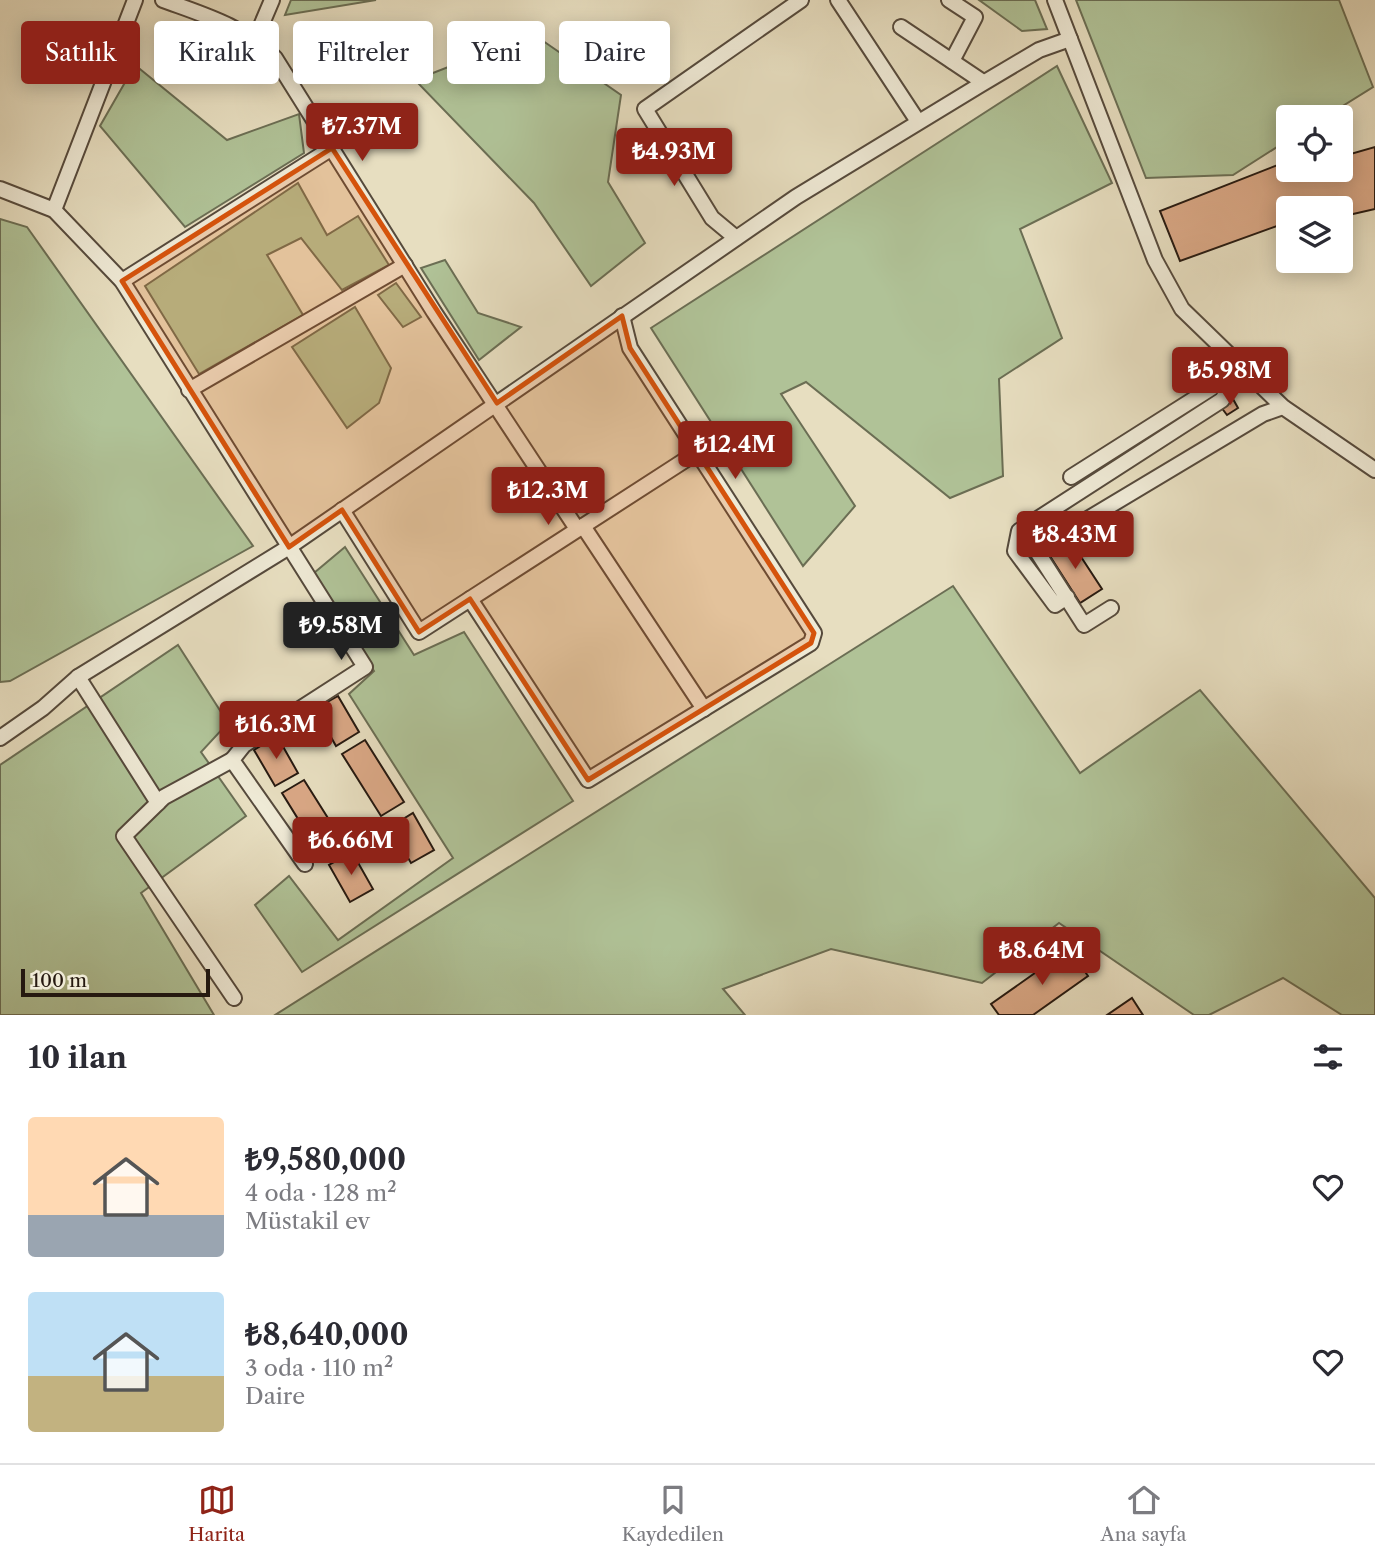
<!DOCTYPE html>
<html lang="tr">
<head>
<meta charset="utf-8">
<style>
  body { margin:0; font-family:"Libre Caslon Text",serif; background:#f2f2f3; color:#2b2b33; height:100vh; display:flex; flex-direction:column; font-size:26px; white-space:nowrap }
  * { box-sizing:border-box; margin:0 }
  p { font-size:23px; color:#7c7c81 }
  .icon { flex:none; width:38px; height:38px; fill:none; stroke:currentColor; stroke-width:2; stroke-linecap:round; stroke-linejoin:round }
  .map { position:relative; height:1015px; overflow:hidden }
  .sheet { display:flex; flex-direction:column; background:#fff; flex:1 }
  .sheet>* { flex:none }
  .top-card { position:absolute; left:21px; top:21px; width:700px; height:63px; display:flex; gap:14px }
  .fabs { position:absolute; left:1276px; top:105px; display:grid; gap:14px }
  .fabs a { display:grid; place-items:center; width:77px; height:77px; border-radius:7px; background:#fff; box-shadow:0 4px 18px #0003; font-size:35px }
  .scale { position:absolute; left:21px; bottom:18px; width:189px; box-sizing:border-box; padding-left:7px; border:4px solid #261910; border-top:0; font-size:19px; line-height:24px; white-space:nowrap; color:#261910; -webkit-text-stroke:5px #efead6; paint-order:stroke }
  .price { position:absolute; translate:-50% -60px; padding:0 16px; border-radius:7px; background:#8f2418; color:#fff; font-size:23px; line-height:46px; filter:drop-shadow(0 2px 4px #0008) }
  .price::after { content:''; position:absolute; left:50%; top:42px; width:21px; height:16px; margin-left:-10px; background:inherit; clip-path:polygon(0 0,100% 0,50% 100%) }
  .price.current { background:#222; color:#fff }
  ul { padding:0; list-style:none }
  li { display:flex; align-items:center; gap:21px; height:175px; padding:0 28px }
  li span { display:grid; place-items:center; flex:none; width:196px; height:140px; border-radius:7px; color:#555 }
  li>.icon { margin-inline-start:auto }
  span .icon { width:84px; height:84px; fill:#fffc; stroke-width:1 }
  li b { font-size:30px }
  h2 { display:flex; justify-content:space-between; align-items:center; height:84px; padding:0 28px; font-size:30px }
  .pill { padding:0 24px; border-radius:7px; background:#fff; box-shadow:0 4px 18px #0003; font-size:24px; line-height:63px }
  .pill.current { background:#8f2418; color:#fff }
  .menu { display:flex; justify-content:space-around; align-items:center; height:98px; border-top:2px solid #e1e1e2; background:#fff; font-size:19px; color:#7c7c81 }
  .menu a { display:grid; justify-items:center; gap:4px }
  .menu .current { color:#8f2418 }
  .map>svg:first-child { display:block }
  .green { fill:#b0c297; stroke:#6b6e54; stroke-width:2 }
  .building { fill:#daa886; stroke:#261910; stroke-width:2 }
  .lines { fill:none; stroke-linecap:round; stroke-linejoin:round }
  .minor-casing { stroke:#564a3c; stroke-width:18 }
  .minor { stroke:#efead6; stroke-width:14 }
  .marked { fill:#d5530c; fill-opacity:0.2; stroke:#d5530c; stroke-width:5; stroke-linejoin:round }
</style>
</head>
<body>
<div class="map">
<svg width="1375" height="1015" viewBox="0 0 1375 1015">
  <rect width="100%" height="100%" fill="#e7dec0"/>
  <filter id="stains"><feTurbulence type="fractalNoise" baseFrequency=".00286" numOctaves="4"/><feColorMatrix values="0 0 0 0 .2 0 0 0 0 .09 0 0 0 0 .02 0 0 0 .5 -.17"/></filter>
  <radialGradient id="worn" r=".72"><stop offset=".6" stop-color="#630" stop-opacity="0"/><stop offset="1" stop-color="#630" stop-opacity=".3"/></radialGradient>
  <!-- green -->
  <g class="green">
    <path d="M 291,0 L 376,0 L 285,15 Z"/>
    <path d="M 979,0 L 1035,0 L 1047,29 L 1022,31 Z"/>
    <path d="M 1076,0 L 1339,0 L 1373,87 L 1325,117 L 1288,117 L 1288,140 L 1233,175 L 1146,178 Z"/>
    <path d="M 533,34 L 621,95 L 608,182 L 645,243 L 591,286 L 534,203 L 415,80 Z"/>
    <path d="M 135,65 L 227,140 L 299,114 L 304,153 L 185,227 L 100,126 Z"/>
    <path d="M 1057,66 L 1112,183 L 1020,229 L 1062,338 L 999,379 L 1003,476 L 950,498 L 806,382 L 781,394 L 855,506 L 803,566 L 651,328 Z"/>
    <path d="M 298,183 L 327,235 L 358,216 L 389,265 L 342,290 L 301,238 L 267,255 L 303,315 L 199,374 L 145,286 Z"/>
    <path d="M 0,219 L 27,227 L 253,546 L 10,681 L 0,682 Z"/>
    <path d="M 445,260 L 478,313 L 521,327 L 479,360 L 421,268 Z"/>
    <path d="M 396,283 L 421,317 L 403,327 L 378,295 Z"/>
    <path d="M 355,307 L 391,368 L 379,403 L 347,428 L 292,347 Z"/>
    <path d="M 345,547 L 414,655 L 464,632 L 573,801 L 302,972 L 255,905 L 289,876 L 338,940 L 453,858 L 349,694 L 374,671 L 314,573 Z"/>
    <path d="M 953,586 L 1080,773 L 1200,690 L 1375,898 L 1375,1015 L 1342,1015 L 1283,978 L 1209,1015 L 1194,1015 L 1059,923 L 982,983 L 831,949 L 723,989 L 745,1015 L 275,1015 Z"/>
    <path d="M 178,645 L 228,723 L 201,752 L 246,816 L 141,893 L 214,1015 L 0,1015 L 0,765 Z"/>
  </g>
  <!-- building -->
  <g class="building">
    <path d="M 1375,147 L 1375,209 L 1340,217 L 1340,208 L 1288,208 L 1288,222 L 1180,261 L 1160,211 L 1288,161 L 1288,170 L 1340,170 L 1340,157 Z"/>
    <path d="M 1233,399 L 1238,408 L 1227,415 L 1221,407 Z"/>
    <path d="M 1070,540 L 1102,589 L 1080,603 L 1048,553 Z"/>
    <path d="M 338,696 L 359,732 L 336,746 L 315,709 Z"/>
    <path d="M 277,736 L 298,773 L 275,786 L 254,750 Z"/>
    <path d="M 365,740 L 404,802 L 381,816 L 342,754 Z"/>
    <path d="M 304,780 L 343,842 L 321,856 L 282,793 Z"/>
    <path d="M 413,813 L 434,850 L 411,863 L 390,827 Z"/>
    <path d="M 352,852 L 373,889 L 350,902 L 329,865 Z"/>
    <path d="M 1069,949 L 1088,976 L 1033,1015 L 999,1015 L 991,1004 Z"/>
    <path d="M 1132,998 L 1143,1015 L 1107,1015 Z"/>
  </g>
  <g class="lines">
    <!-- minor casing -->
    <g class="minor-casing">
      <g id="minor">
        <path d="M 163,0 C 204,15 243,26 275,58 L 434,312 L 577,529"/>
        <path d="M 838,0 L 917,120"/>
        <path d="M 949,0 L 975,17 L 952,61"/>
        <path d="M 1055,0 L 1155,260 L 1182,309 L 1283,407 L 1375,470"/>
        <path d="M 901,27 L 983,82"/>
        <path d="M 255,40 L 272,0"/>
        <path d="M 0,189 L 54,210 L 122,281 L 365,667 L 244,745 L 232,760 L 305,864"/>
        <path d="M 54,210 L 135,0"/>
        <path d="M 736,238 L 712,218 L 645,109 L 801,0"/>
        <path d="M 122,281 L 332,148"/>
        <path d="M 189,390 L 405,265"/>
        <path d="M 1071,477 L 1213,387 L 1236,362"/>
        <path d="M 342,510 L 419,632 L 696,453"/>
        <path d="M 583,526 L 704,709"/>
        <path d="M 1067,597 L 1055,605 L 1015,551 L 1019,531 L 1222,400 L 1242,368"/>
        <path d="M 470,599 L 588,780 L 811,643 L 814,633 L 630,348 L 622,316"/>
        <path d="M 1111,608 L 1084,625 L 1036,550 L 1263,414 L 1283,407"/>
        <path d="M 78,677 L 158,803"/>
        <path d="M 0,738 L 43,708 L 78,677 L 289,547 L 796,197 L 980,85 L 1039,50 L 1070,39"/>
        <path d="M 232,760 L 164,797 L 124,836 L 234,998"/>
      </g>
    </g>
    <!-- minor -->
    <use href="#minor" class="minor"/>
  </g>
  <!-- marked area -->
  <path class="marked" d="M 332,148 L 497,403 L 622,316 L 630,348 L 814,633 L 811,643 L 588,780 L 470,599 L 419,632 L 342,510 L 289,547 L 122,281 Z"/>
  <rect width="100%" height="100%" filter="url(#stains)"/>
  <rect width="100%" height="100%" fill="url(#worn)"/>
</svg>
<div class="fabs">
<a><svg class="icon" aria-label="locate" viewBox="0 0 24 24"><circle cx="12" cy="12" r="6"/><path d="M12 2v4M12 18v4M2 12h4M18 12h4"/></svg></a>
<a><svg class="icon" aria-label="layers" viewBox="0 0 24 24"><path d="M12 4l9 5-9 5-9-5zM3 14l9 5 9-5"/></svg></a>
</div>
<div class="scale">100 m</div>
<b class="price" style="left:362px;top:163px">₺7.37M</b>
<b class="price" style="left:674px;top:188px">₺4.93M</b>
<b class="price" style="left:1230px;top:407px">₺5.98M</b>
<b class="price" style="left:735px;top:481px">₺12.4M</b>
<b class="price" style="left:548px;top:527px">₺12.3M</b>
<b class="price" style="left:1075px;top:571px">₺8.43M</b>
<b class="price current" style="left:341px;top:662px">₺9.58M</b>
<b class="price" style="left:276px;top:761px">₺16.3M</b>
<b class="price" style="left:351px;top:877px">₺6.66M</b>
<b class="price" style="left:1042px;top:987px">₺8.64M</b>
<div class="top-card">
<a class="pill current">Satılık</a>
<a class="pill">Kiralık</a>
<a class="pill">Filtreler</a>
<a class="pill">Yeni</a>
<a class="pill">Daire</a>
</div>
</div>
<section class="sheet">
<h2>10 ilan<svg class="icon" aria-label="filters" viewBox="0 0 24 24"><path d="M4 7h16M4 17h16"/><circle cx="9" cy="7" r="2"/><circle cx="15" cy="17" r="2"/></svg></h2>
<ul>
<li><span style="background:linear-gradient(#ffd9b3 70%,#9aa5b1 0)"><svg class="icon" aria-label="home" viewBox="0 0 24 24"><path d="M3 11l9-7 9 7M6 9v11h12V9"/></svg></span><div><b>₺9,580,000</b><p>4 oda · 128 m²</p><p>Müstakil ev</p></div><svg class="icon" aria-label="heart" viewBox="0 0 24 24"><path d="M12 20l-8-8c-3-5 5-10 8-4 3-6 11-1 8 4z"/></svg></li>
<li><span style="background:linear-gradient(#bfe0f5 60%,#c2b280 0)"><svg class="icon" aria-label="home" viewBox="0 0 24 24"><path d="M3 11l9-7 9 7M6 9v11h12V9"/></svg></span><div><b>₺8,640,000</b><p>3 oda · 110 m²</p><p>Daire</p></div><svg class="icon" aria-label="heart" viewBox="0 0 24 24"><path d="M12 20l-8-8c-3-5 5-10 8-4 3-6 11-1 8 4z"/></svg></li>
</ul>
</section>
<nav class="menu">
<a class="current"><svg class="icon" aria-label="map" viewBox="0 0 24 24"><path d="M3 6l6-2 6 2 6-2v14l-6 2-6-2-6 2zM9 4v14M15 6v14"/></svg>Harita</a>
<a><svg class="icon" aria-label="saved" viewBox="0 0 24 24"><path d="M7 4h10v16l-5-4-5 4z"/></svg>Kaydedilen</a>
<a><svg class="icon" aria-label="home" viewBox="0 0 24 24"><path d="M3 11l9-7 9 7M6 9v11h12V9"/></svg>Ana sayfa</a>
</nav>
</body>
</html>
